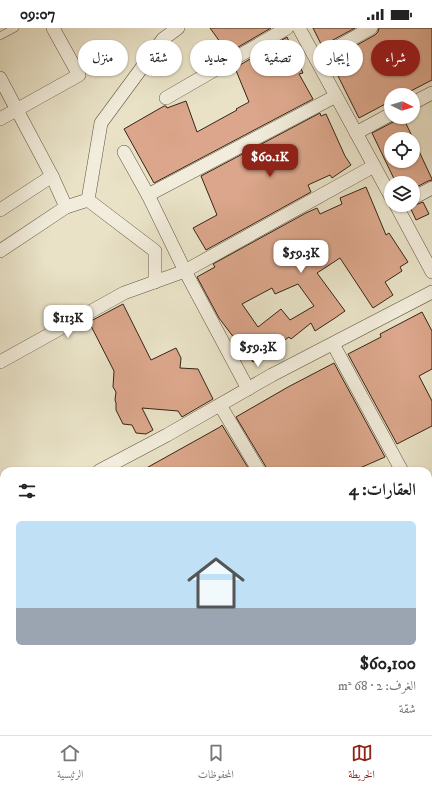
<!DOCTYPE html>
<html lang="ar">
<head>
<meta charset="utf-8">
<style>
  body { margin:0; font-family:"IM FELL DW Pica",Amiri,serif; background:#f6f6f6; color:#222; direction:rtl; height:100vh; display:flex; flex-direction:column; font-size:15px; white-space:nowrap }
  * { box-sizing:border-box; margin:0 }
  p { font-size:13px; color:#767676 }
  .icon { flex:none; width:22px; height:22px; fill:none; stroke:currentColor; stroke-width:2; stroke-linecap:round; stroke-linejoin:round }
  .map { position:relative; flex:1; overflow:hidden; direction:ltr }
  .sheet { position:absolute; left:0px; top:439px; width:432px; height:268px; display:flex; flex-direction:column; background:#fff; border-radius:12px 12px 0 0; box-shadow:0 1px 3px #0004; direction:rtl }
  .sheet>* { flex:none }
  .top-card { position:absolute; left:12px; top:12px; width:408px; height:36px; direction:rtl; display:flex; gap:8px }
  .needle { width:26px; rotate:95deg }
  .fabs { position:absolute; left:384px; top:60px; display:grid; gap:8px }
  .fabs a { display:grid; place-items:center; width:36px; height:36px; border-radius:50%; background:#fff; box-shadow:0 1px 3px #0004; font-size:20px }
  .price { position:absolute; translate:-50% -34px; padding:0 9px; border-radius:8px; background:#fff; color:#222; font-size:13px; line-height:26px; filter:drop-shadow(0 1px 2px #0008) }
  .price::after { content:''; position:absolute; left:50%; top:24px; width:12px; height:9px; margin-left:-6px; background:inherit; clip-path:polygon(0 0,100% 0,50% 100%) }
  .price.selected { background:#8f2418; color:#fff }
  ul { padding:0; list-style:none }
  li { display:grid; align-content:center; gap:8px; height:212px; padding:0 16px }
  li+li { border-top:1px solid #e0e0e0 }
  li span { display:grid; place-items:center; height:124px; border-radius:6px; color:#555 }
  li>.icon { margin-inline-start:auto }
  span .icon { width:72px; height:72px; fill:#fffc; stroke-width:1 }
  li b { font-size:17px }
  h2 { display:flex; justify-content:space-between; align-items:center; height:48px; padding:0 16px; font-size:17px }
  .chip { padding:0 14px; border-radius:18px; background:#fff; box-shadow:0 1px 3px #0004; font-size:14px; line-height:36px }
  .chip.selected { background:#8f2418; color:#fff }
  .status { display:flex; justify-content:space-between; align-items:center; height:28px; padding:0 20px; background:#fff; direction:ltr }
  .status svg { height:11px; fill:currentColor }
  .tabs { display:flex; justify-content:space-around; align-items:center; height:56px; border-top:1px solid #e0e0e0; background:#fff; font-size:11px; color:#767676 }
  .tabs a { display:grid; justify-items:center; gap:2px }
  .tabs .selected { color:#8f2418 }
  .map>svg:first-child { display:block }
  .building { fill:#dba68b; stroke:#362615; fill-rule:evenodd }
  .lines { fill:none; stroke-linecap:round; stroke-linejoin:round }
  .lane-casing { stroke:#635542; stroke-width:8 }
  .street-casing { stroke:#635542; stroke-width:14 }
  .lane { stroke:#f1ecdb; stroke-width:7 }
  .street { stroke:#f1ecdb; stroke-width:13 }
</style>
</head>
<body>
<div class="status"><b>09:07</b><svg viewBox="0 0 49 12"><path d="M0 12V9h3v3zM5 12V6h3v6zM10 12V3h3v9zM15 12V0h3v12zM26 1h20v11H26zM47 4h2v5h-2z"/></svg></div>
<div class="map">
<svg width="432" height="707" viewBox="0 0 432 707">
  <rect width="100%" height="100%" fill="#e9e2c7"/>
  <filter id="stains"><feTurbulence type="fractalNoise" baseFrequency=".005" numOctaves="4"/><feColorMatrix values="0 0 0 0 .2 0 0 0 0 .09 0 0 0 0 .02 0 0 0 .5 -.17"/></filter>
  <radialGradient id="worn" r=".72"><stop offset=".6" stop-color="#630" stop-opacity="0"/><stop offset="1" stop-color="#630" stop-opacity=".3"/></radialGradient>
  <!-- building -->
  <g class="building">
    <path d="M 210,0 L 271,0 L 228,25 Z"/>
    <path d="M 313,0 L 355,0 L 322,18 Z"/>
    <path d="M 379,0 L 432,0 L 432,52 L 403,67 L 391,67 L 391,73 L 359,90 L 330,32 L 375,7 L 378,4 Z"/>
    <path d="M 287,9 L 303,45 L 299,46 L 313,71 L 154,155 L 124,101 L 164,78 L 166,78 L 167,80 L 186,73 L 197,104 L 237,82 L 236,81 L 249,74 L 235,40 Z"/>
    <path d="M 320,85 L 321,88 L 326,86 L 345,128 L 351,137 L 332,150 L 330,147 L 308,157 L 311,164 L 206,222 L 193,200 L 217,187 L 201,148 Z"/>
    <path d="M 398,89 L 403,89 L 432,151 L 432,152 L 428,153 L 413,161 L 413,155 L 396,155 L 372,105 L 395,93 ZM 391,111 L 413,111 L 413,133 L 391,133 Z"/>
    <path d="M 366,159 L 386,207 L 389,205 L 408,234 L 400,239 L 402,243 L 385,254 L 393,267 L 373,280 L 340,230 L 317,245 L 345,283 L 335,290 L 315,303 L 311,295 L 291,311 L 289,309 L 253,334 L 237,310 L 235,311 L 219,290 L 197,249 L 215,239 L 213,236 L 306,185 L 317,180 L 320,186 L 342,176 L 340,170 ZM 298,256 L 314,278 L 290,292 L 281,281 L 258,299 L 242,276 L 272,260 L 275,266 Z"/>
    <path d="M 423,174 L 429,186 L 416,192 L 410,179 Z"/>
    <path d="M 123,276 L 151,332 L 176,320 L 181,330 L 180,340 L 198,341 L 213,371 L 182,389 L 178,383 L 142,380 L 153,402 L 146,406 L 136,405 L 132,397 L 123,396 L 116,382 L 116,375 L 115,372 L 116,364 L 113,359 L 114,343 L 89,294 Z"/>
    <path d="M 422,284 L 432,303 L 432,341 L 419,348 L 432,373 L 432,398 L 397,416 L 348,326 L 381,309 L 380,306 Z"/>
    <path d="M 334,335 L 385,429 L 353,443 L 267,443 L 266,439 L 236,389 L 288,359 Z"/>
    <path d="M 222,397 L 250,443 L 141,443 L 220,399 Z"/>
  </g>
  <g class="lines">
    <!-- lane casing -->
    <g class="lane-casing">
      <path id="lane" d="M 0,8 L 15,0"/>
    </g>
    <!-- street casing -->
    <g class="street-casing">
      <g id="street">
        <path d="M 299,0 L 391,169"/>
        <path d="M 316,31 L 371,0"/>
        <path d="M 0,50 L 52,148 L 66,179"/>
        <path d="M 166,70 L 287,0"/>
        <path d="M 413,75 L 432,65"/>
        <path d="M 0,91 L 79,47 L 53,0"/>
        <path d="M 356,105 L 391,86"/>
        <path d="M 124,124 L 148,167 L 185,243 L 248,361"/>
        <path d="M 148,167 L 336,68"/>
        <path d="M 413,170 L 432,160"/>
        <path d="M 396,177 L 432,244"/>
        <path d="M 0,182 L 52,148"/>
        <path d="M 0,223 L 66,179 L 88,172"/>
        <path d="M 155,254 L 155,223 L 88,172 L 101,95 L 163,11 L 178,0"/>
        <path d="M 333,316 L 402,443"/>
        <path d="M 0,334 L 124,265 L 185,243 L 374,138"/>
        <path d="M 220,377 L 259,443"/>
        <path d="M 99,443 L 167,407 L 272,347 L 432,264"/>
        <path d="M 428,487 L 432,494"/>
        <path d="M 0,496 L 4,493"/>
        <path d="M 428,551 L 432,548"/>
        <path d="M 0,600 L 4,598"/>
        <path d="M 0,678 L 4,679"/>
        <path d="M 428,682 L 432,685"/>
        <path d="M 172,707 L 172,703"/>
        <path d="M 378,707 L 378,703"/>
      </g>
    </g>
    <!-- lane -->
    <use href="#lane" class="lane"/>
    <!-- street -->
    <use href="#street" class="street"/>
  </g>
  <rect width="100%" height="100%" filter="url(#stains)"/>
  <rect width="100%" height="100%" fill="url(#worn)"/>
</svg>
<div class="fabs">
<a><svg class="needle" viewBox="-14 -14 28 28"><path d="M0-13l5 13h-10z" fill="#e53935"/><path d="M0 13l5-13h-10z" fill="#767676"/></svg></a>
<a><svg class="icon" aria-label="locate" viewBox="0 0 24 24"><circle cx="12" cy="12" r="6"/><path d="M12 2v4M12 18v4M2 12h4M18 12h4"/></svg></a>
<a><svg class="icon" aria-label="layers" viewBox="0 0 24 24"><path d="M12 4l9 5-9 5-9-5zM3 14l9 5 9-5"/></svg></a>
</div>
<b class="price selected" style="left:270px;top:150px">$60.1K</b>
<b class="price" style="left:301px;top:246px">$59.3K</b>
<b class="price" style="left:68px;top:311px">$113K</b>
<b class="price" style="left:258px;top:340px">$59.3K</b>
<div class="top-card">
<a class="chip selected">شراء</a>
<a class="chip">إيجار</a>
<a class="chip">تصفية</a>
<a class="chip">جديد</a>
<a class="chip">شقة</a>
<a class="chip">منزل</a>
</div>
<section class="sheet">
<h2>العقارات: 4<svg class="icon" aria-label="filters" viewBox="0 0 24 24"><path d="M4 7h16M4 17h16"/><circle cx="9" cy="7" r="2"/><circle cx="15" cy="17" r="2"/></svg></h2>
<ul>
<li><span style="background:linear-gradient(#bfe0f5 70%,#9aa5b1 0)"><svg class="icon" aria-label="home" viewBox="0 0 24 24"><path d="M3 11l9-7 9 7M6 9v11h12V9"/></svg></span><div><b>$60,100</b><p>الغرف: 2 · 68 m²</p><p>شقة</p></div></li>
</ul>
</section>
</div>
<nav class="tabs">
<a class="selected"><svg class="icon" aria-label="map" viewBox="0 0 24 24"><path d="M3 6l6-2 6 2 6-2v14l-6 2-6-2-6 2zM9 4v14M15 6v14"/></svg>الخريطة</a>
<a><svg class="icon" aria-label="saved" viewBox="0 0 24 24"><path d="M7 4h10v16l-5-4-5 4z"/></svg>المحفوظات</a>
<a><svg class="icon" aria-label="home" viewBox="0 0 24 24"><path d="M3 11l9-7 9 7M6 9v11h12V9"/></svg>الرئيسية</a>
</nav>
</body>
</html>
